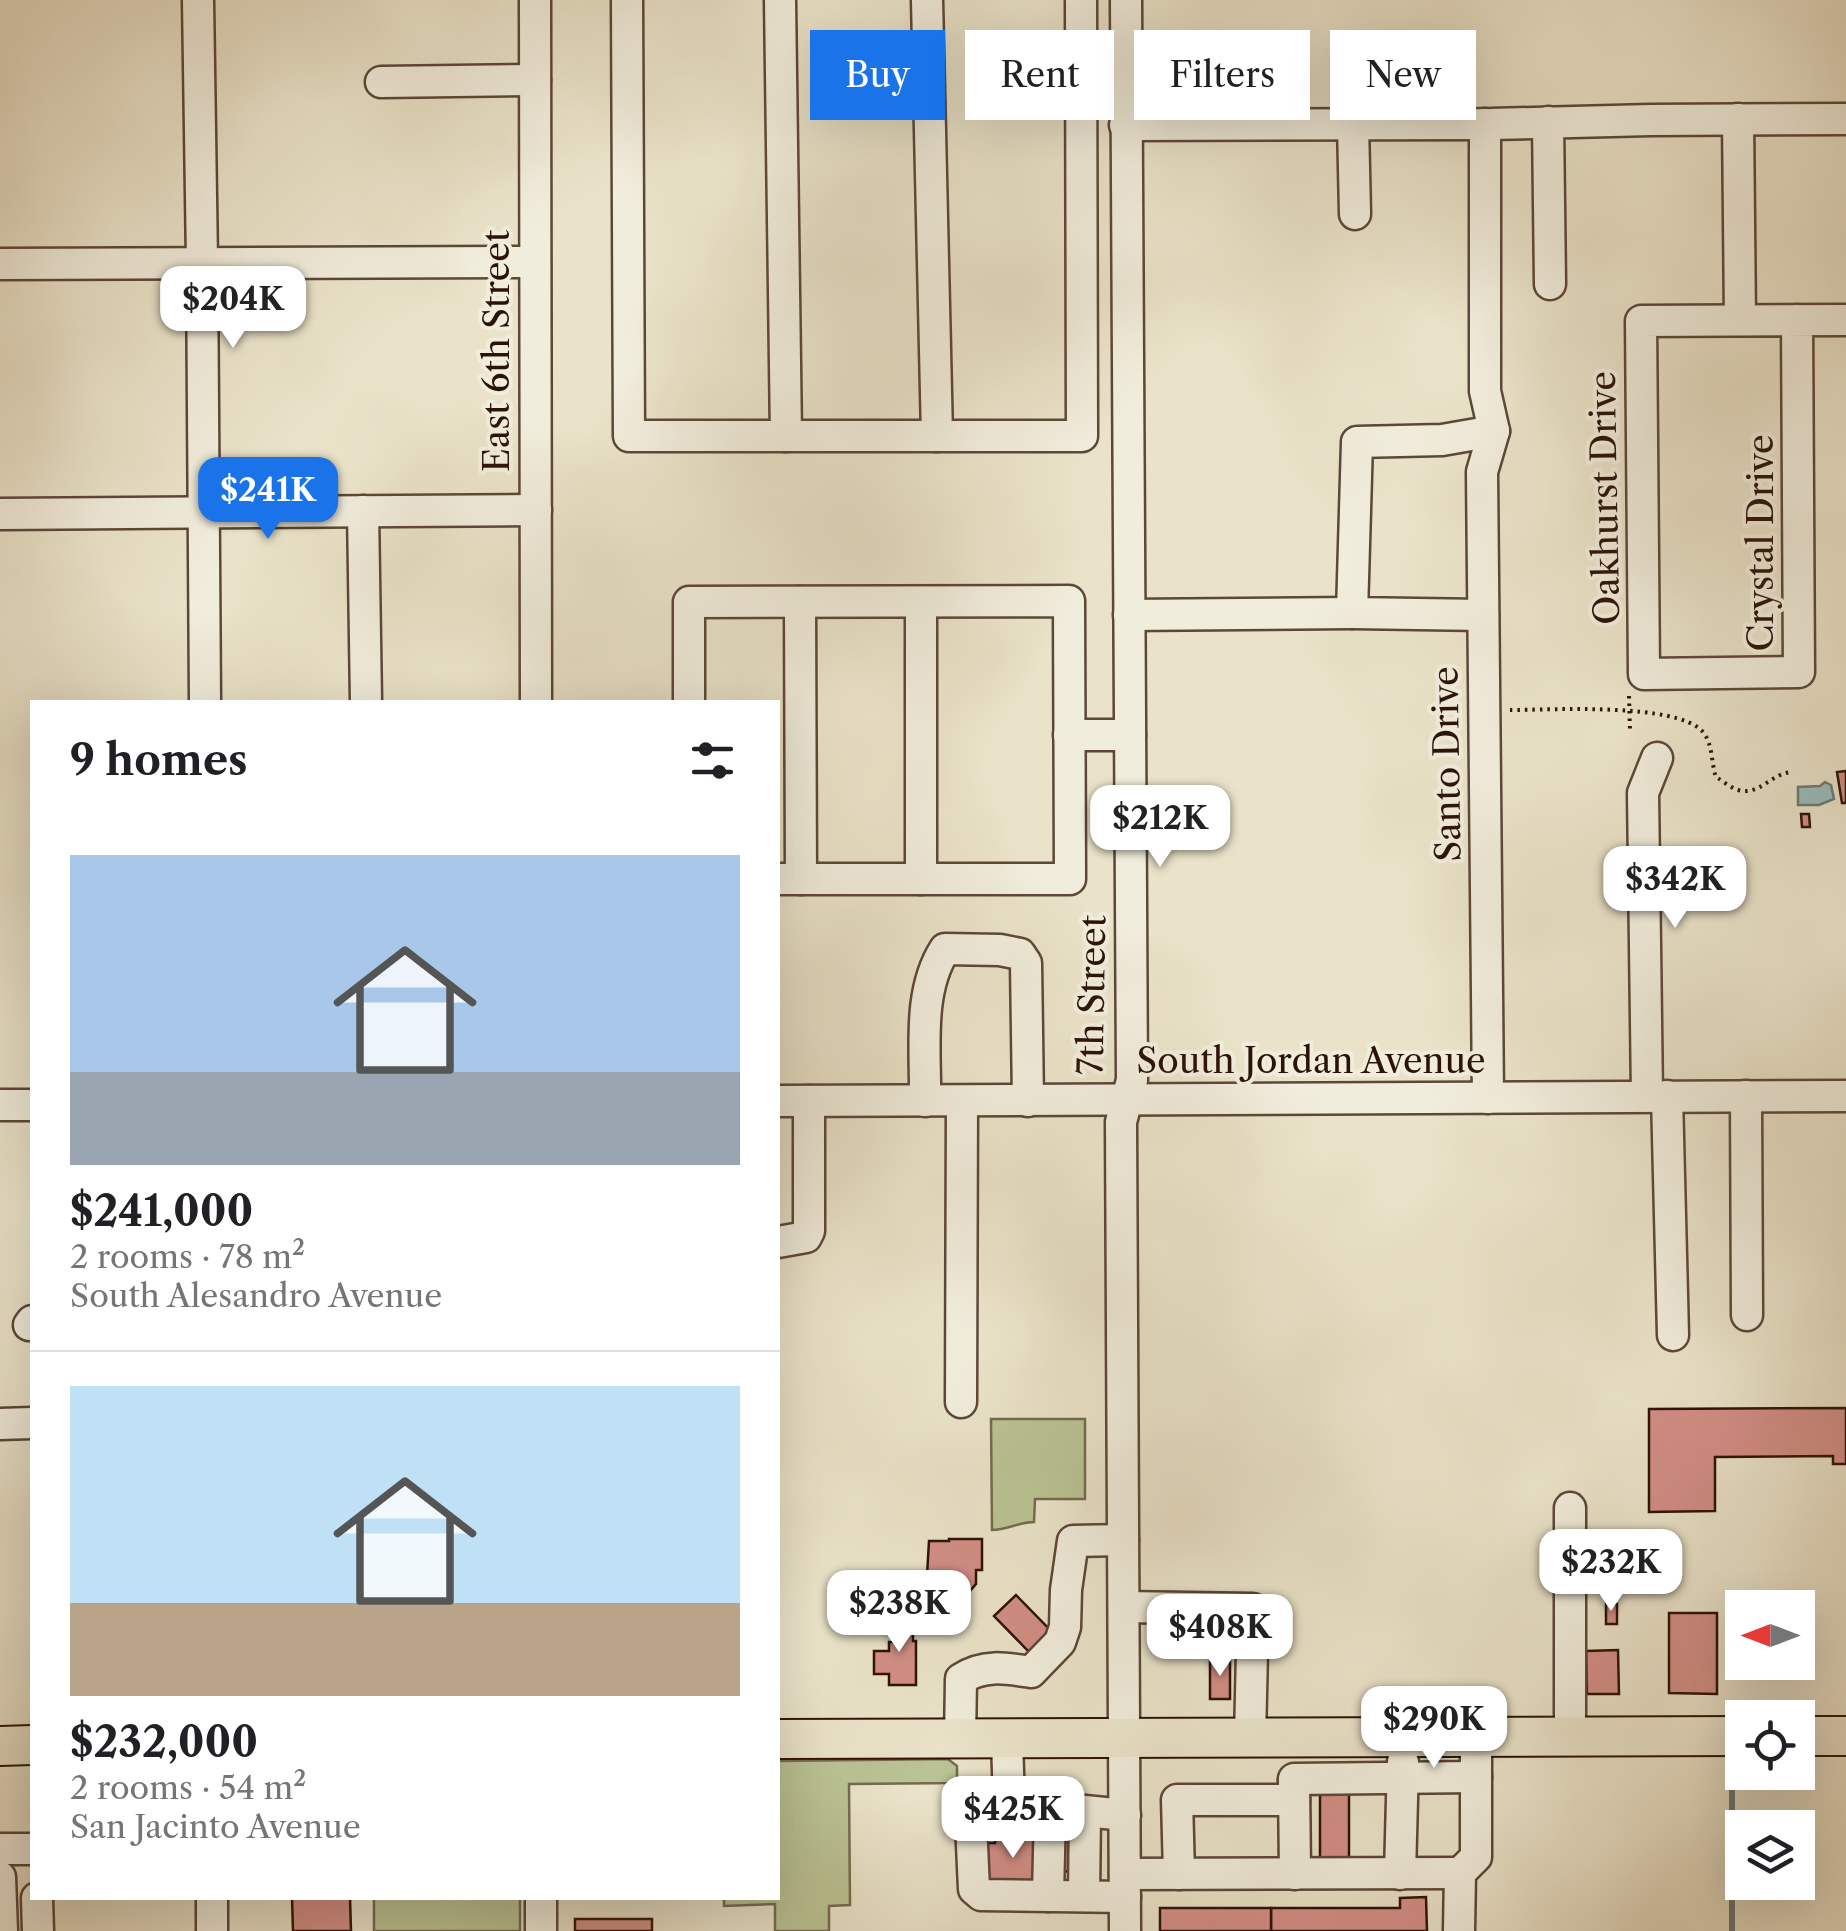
<!DOCTYPE html>
<html lang="en">
<head>
<meta charset="utf-8">
<style>
  body { margin:0; font-family:"Libre Caslon Text",serif; background:#f6f6f6; color:#202124; height:100vh; display:flex; flex-direction:column; font-size:38px; white-space:nowrap }
  * { box-sizing:border-box; margin:0 }
  p { font-size:32px; color:#757577 }
  .icon { flex:none; width:55px; height:55px; fill:none; stroke:currentColor; stroke-width:2; stroke-linecap:round; stroke-linejoin:round }
  .map { position:relative; flex:1; overflow:hidden }
  .drawer { position:absolute; left:30px; top:700px; width:750px; height:1200px; display:flex; flex-direction:column; background:#fff; border-radius:0px; box-shadow:0 10px 40px #0002 }
  .drawer>* { flex:none }
  .guide { position:absolute; left:810px; top:30px; width:885px; height:90px; display:flex; gap:20px }
  .needle { width:65px; rotate:270deg }
  .fabs { position:absolute; left:1725px; top:1590px; display:grid; gap:20px }
  .fabs a { display:grid; place-items:center; width:90px; height:90px; border-radius:0px; background:#fff; box-shadow:0 10px 40px #0002; font-size:50px }
  .price { position:absolute; translate:-50% -85px; padding:0 22px; border-radius:20px; background:#fff; color:#222; font-size:32px; line-height:65px; filter:drop-shadow(0 2px 5px #0008) }
  .price::after { content:''; position:absolute; left:50%; top:60px; width:30px; height:22px; margin-left:-15px; background:inherit; clip-path:polygon(0 0,100% 0,50% 100%) }
  .price.selected { background:#1a73e8; color:#fff }
  ul { padding:0; list-style:none }
  li { display:grid; align-content:center; gap:20px; height:530px; padding:0 40px }
  li+li { border-top:2px solid #e0e0e0 }
  li span { display:grid; place-items:center; height:310px; border-radius:0px; color:#555 }
  li>.icon { margin-inline-start:auto }
  span .icon { width:180px; height:180px; fill:#fffc; stroke-width:1 }
  li b { font-size:42px }
  h2 { display:flex; justify-content:space-between; align-items:center; height:120px; padding:0 40px; font-size:42px }
  .tag { padding:0 35px; border-radius:0px; background:#fff; box-shadow:0 10px 40px #0002; font-size:35px; line-height:90px }
  .tag.selected { background:#1a73e8; color:#fff }
  .map>svg:first-child { display:block }
  .green { fill:#bac394; stroke:#736b4e; stroke-width:2.5 }
  .water { fill:#9abdbe; stroke:#6e7975; stroke-width:2.5 }
  .lines { fill:none; stroke-linecap:round; stroke-linejoin:round }
  .stream { stroke:#6e7975; stroke-width:6 }
  .building { fill:#d28e86; stroke:#2c1307; stroke-width:2.5 }
  .minor-casing { stroke:#5c4738; stroke-width:35 }
  .major-casing { stroke:#2c1307; stroke-width:42 }
  .path { stroke:#2c1307; stroke-width:4; stroke-dasharray:2.5 5; stroke-linecap:butt }
  .minor { stroke:#f1eddc; stroke-width:30 }
  .major { stroke:#eae3c9; stroke-width:38 }
  .labels { text-anchor:middle; stroke-width:8; stroke-linejoin:round; paint-order:stroke }
  .street-label { font-size:35px; fill:#2c1307; stroke:#f1eddc }
</style>
</head>
<body>
<div class="map">
<svg width="1846" height="1931" viewBox="0 0 1846 1931">
  <rect width="100%" height="100%" fill="#eae3c9"/>
  <filter id="stains"><feTurbulence type="fractalNoise" baseFrequency=".002" numOctaves="4"/><feColorMatrix values="0 0 0 0 .2 0 0 0 0 .09 0 0 0 0 .02 0 0 0 .5 -.17"/></filter>
  <radialGradient id="worn" r=".72"><stop offset=".6" stop-color="#630" stop-opacity="0"/><stop offset="1" stop-color="#630" stop-opacity=".3"/></radialGradient>
  <!-- green -->
  <g class="green">
    <path d="M 991,1419 L 1085,1419 L 1085,1499 L 1035,1499 L 1034,1522 C 1019,1522 1007,1530 992,1530 Z"/>
    <path d="M 948,1759 L 957,1766 L 957,1783 L 849,1784 L 850,1905 L 829,1906 L 829,1931 L 775,1931 L 775,1904 L 724,1906 L 724,1898 L 778,1898 L 778,1761 Z"/>
    <rect x="374" y="1898" width="146" height="33"/>
  </g>
  <!-- water -->
  <path class="water" d="M 1825,782 L 1831,785 L 1834,799 L 1819,805 L 1798,805 L 1798,787 L 1820,786 Z"/>
  <g class="lines">
    <!-- stream -->
    <path class="stream" d="M 1732,1775 L 1732,1931"/>
  </g>
  <!-- building -->
  <g class="building">
    <path d="M 1846,771 L 1846,803 L 1842,803 L 1837,772 Z"/>
    <path d="M 1801,814 L 1809,814 L 1810,827 L 1802,827 Z"/>
    <path d="M 1846,1408 L 1846,1464 L 1833,1464 L 1833,1456 L 1715,1457 L 1715,1511 L 1649,1512 L 1649,1409 Z"/>
    <path d="M 949,1539 L 982,1539 L 982,1570 L 976,1570 L 976,1584 L 969,1592 L 955,1592 L 955,1596 L 944,1596 L 944,1602 L 929,1602 L 929,1594 L 926,1593 L 929,1541 L 949,1541 Z"/>
    <path d="M 1016,1595 L 1054,1634 L 1032,1655 L 994,1616 Z"/>
    <rect x="1606" y="1604" width="11" height="20"/>
    <path d="M 1669,1613 L 1717,1613 L 1717,1694 L 1669,1693 Z"/>
    <path d="M 896,1614 L 913,1614 L 913,1641 L 916,1641 L 916,1685 L 889,1685 L 889,1674 L 874,1674 L 874,1651 L 889,1651 L 889,1642 L 896,1642 Z"/>
    <path d="M 1192,1621 L 1235,1621 L 1236,1654 L 1192,1654 Z"/>
    <path d="M 1618,1650 L 1619,1694 L 1587,1694 L 1586,1651 Z"/>
    <rect x="1210" y="1659" width="20" height="40"/>
    <rect x="1320" y="1793" width="29" height="67"/>
    <path d="M 1056,1835 L 1081,1835 L 1080,1872 L 1055,1871 Z"/>
    <path d="M 995,1837 L 1042,1837 L 1040,1884 L 984,1884 L 984,1843 L 995,1843 Z"/>
    <path d="M 1426,1897 L 1427,1931 L 1271,1931 L 1271,1908 L 1400,1908 L 1400,1898 Z"/>
    <path d="M 292,1898 L 350,1898 L 351,1931 L 293,1931 Z"/>
    <rect x="1160" y="1908" width="111" height="23"/>
    <rect x="575" y="1919" width="77" height="12"/>
  </g>
  <g class="lines">
    <!-- minor casing -->
    <g class="minor-casing">
      <g id="minor">
        <path d="M 198,0 L 202,262 L 205,702"/>
        <path d="M 535,0 L 536,702"/>
        <path d="M 627,0 L 629,436 L 1082,436 L 1081,0"/>
        <path d="M 780,0 L 786,436"/>
        <path d="M 927,0 L 937,436"/>
        <path d="M 381,82 L 535,80"/>
        <path d="M 1738,119 L 1740,320"/>
        <path d="M 1548,122 L 1550,284"/>
        <path d="M 1353,124 L 1355,214"/>
        <path d="M 1485,124 L 1485,391 L 1494,431 L 1482,472 L 1488,1098"/>
        <path d="M 1125,125 L 1491,124 L 1651,120 L 1846,119"/>
        <path d="M 0,264 L 534,262"/>
        <path d="M 1797,320 L 1799,672 L 1644,674 L 1641,321 L 1846,320"/>
        <path d="M 363,511 L 366,702"/>
        <path d="M 0,514 L 536,510"/>
        <path d="M 800,602 L 801,879"/>
        <path d="M 921,602 L 921,879"/>
        <path d="M 1129,615 L 1352,613"/>
        <path d="M 1483,615 L 1352,613 L 1357,442 L 1442,440 L 1494,431"/>
        <path d="M 689,702 L 689,602 L 1069,601 L 1070,879 L 778,879"/>
        <path d="M 1069,735 L 1130,735"/>
        <path d="M 1647,1096 L 1643,793 L 1657,758"/>
        <path d="M 1667,1096 L 1673,1335"/>
        <path d="M 1746,1096 L 1747,1315"/>
        <path d="M 778,1101 L 1846,1096"/>
        <path d="M 925,1101 C 926,1052 917,992 945,949 L 1000,950 L 1020,954 L 1026,963 L 1028,1101"/>
        <path d="M 0,1105 L 32,1105"/>
        <path d="M 778,1242 L 806,1237 L 809,1231 L 809,1101"/>
        <path d="M 29,1325 L 32,1321"/>
        <path d="M 961,1402 L 962,1101"/>
        <path d="M 0,1424 L 32,1423"/>
        <path d="M 1570,1508 L 1570,1737"/>
        <path d="M 1124,1607 L 1253,1609 L 1250,1738"/>
        <path d="M 960,1739 L 961,1679 C 983,1664 1006,1668 1031,1672 L 1060,1642 L 1065,1627 L 1066,1590 L 1073,1541 L 1123,1540"/>
        <path d="M 1007,1739 L 1009,1804"/>
        <path d="M 1294,1779 L 1476,1777"/>
        <path d="M 1294,1781 L 1295,1874"/>
        <path d="M 1125,1815 L 995,1802 L 974,1811 L 971,1823 L 974,1889 L 981,1895 L 1125,1897"/>
        <path d="M 0,1849 L 32,1849"/>
        <path d="M 1125,1874 L 1460,1873"/>
        <path d="M 1179,1874 L 1177,1800 L 1294,1800"/>
        <path d="M 1400,1874 L 1403,1762"/>
        <path d="M 0,1877 L 2,1931"/>
        <path d="M 1048,1896 L 1050,1809"/>
        <path d="M 1084,1896 L 1085,1812"/>
        <path d="M 37,1898 L 38,1931"/>
        <path d="M 541,1898 L 541,1931"/>
        <path d="M 212,1931 L 212,1898"/>
        <path d="M 1125,1931 L 1121,1122 L 1132,1080 L 1126,0"/>
        <path d="M 1459,1931 L 1460,1873 L 1476,1857 L 1476,1738"/>
      </g>
    </g>
    <!-- major casing -->
    <g class="major-casing">
      <g id="major">
        <path d="M 1798,1736 L 1846,1736"/>
        <path d="M 778,1739 L 1742,1736"/>
        <path d="M 0,1746 L 32,1745"/>
      </g>
    </g>
    <!-- path -->
    <g class="path">
      <path d="M 1629,696 L 1630,731"/>
      <path d="M 1510,710 C 1550,710 1677,702 1703,732 C 1713,744 1711,763 1716,777 C 1723,781 1731,788 1738,790 C 1759,796 1771,774 1791,772"/>
    </g>
    <!-- minor -->
    <use href="#minor" class="minor"/>
    <!-- major -->
    <use href="#major" class="major"/>
  </g>
  <g class="labels">
    <!-- street labels -->
    <g class="street-label">
      <text transform="translate(497 351) rotate(-90)" y="12">East 6th Street</text>
      <text transform="translate(1605 498) rotate(-91)" y="12">Oakhurst Drive</text>
      <text transform="translate(1761 543) rotate(-90)" y="12">Crystal Drive</text>
      <text transform="translate(1447 764) rotate(-91)" y="12">Santo Drive</text>
      <text transform="translate(1092 995) rotate(-89)" y="12">7th Street</text>
      <text x="1311" y="1073">South Jordan Avenue</text>
    </g>
  </g>
  <rect width="100%" height="100%" filter="url(#stains)"/>
  <rect width="100%" height="100%" fill="url(#worn)"/>
</svg>
<div class="fabs">
<a><svg class="needle" viewBox="-14 -14 28 28"><path d="M0-13l5 13h-10z" fill="#e53935"/><path d="M0 13l5-13h-10z" fill="#757577"/></svg></a>
<a><svg class="icon" aria-label="locate" viewBox="0 0 24 24"><circle cx="12" cy="12" r="6"/><path d="M12 2v4M12 18v4M2 12h4M18 12h4"/></svg></a>
<a><svg class="icon" aria-label="layers" viewBox="0 0 24 24"><path d="M12 4l9 5-9 5-9-5zM3 14l9 5 9-5"/></svg></a>
</div>
<b class="price" style="left:233px;top:351px">$204K</b>
<b class="price selected" style="left:268px;top:542px">$241K</b>
<b class="price" style="left:1160px;top:870px">$212K</b>
<b class="price" style="left:1675px;top:931px">$342K</b>
<b class="price" style="left:1611px;top:1614px">$232K</b>
<b class="price" style="left:899px;top:1655px">$238K</b>
<b class="price" style="left:1220px;top:1679px">$408K</b>
<b class="price" style="left:1434px;top:1771px">$290K</b>
<b class="price" style="left:1013px;top:1861px">$425K</b>
<div class="guide">
<a class="tag selected">Buy</a>
<a class="tag">Rent</a>
<a class="tag">Filters</a>
<a class="tag">New</a>
</div>
<section class="drawer">
<h2>9 homes<svg class="icon" aria-label="filters" viewBox="0 0 24 24"><path d="M4 7h16M4 17h16"/><circle cx="9" cy="7" r="2"/><circle cx="15" cy="17" r="2"/></svg></h2>
<ul>
<li><span style="background:linear-gradient(#a9c7e8 70%,#9aa5b1 0)"><svg class="icon" aria-label="home" viewBox="0 0 24 24"><path d="M3 11l9-7 9 7M6 9v11h12V9"/></svg></span><div><b>$241,000</b><p>2 rooms · 78 m²</p><p>South Alesandro Avenue</p></div></li>
<li><span style="background:linear-gradient(#bfe0f5 70%,#b9a48a 0)"><svg class="icon" aria-label="home" viewBox="0 0 24 24"><path d="M3 11l9-7 9 7M6 9v11h12V9"/></svg></span><div><b>$232,000</b><p>2 rooms · 54 m²</p><p>San Jacinto Avenue</p></div></li>
</ul>
</section>
</div>
</body>
</html>
